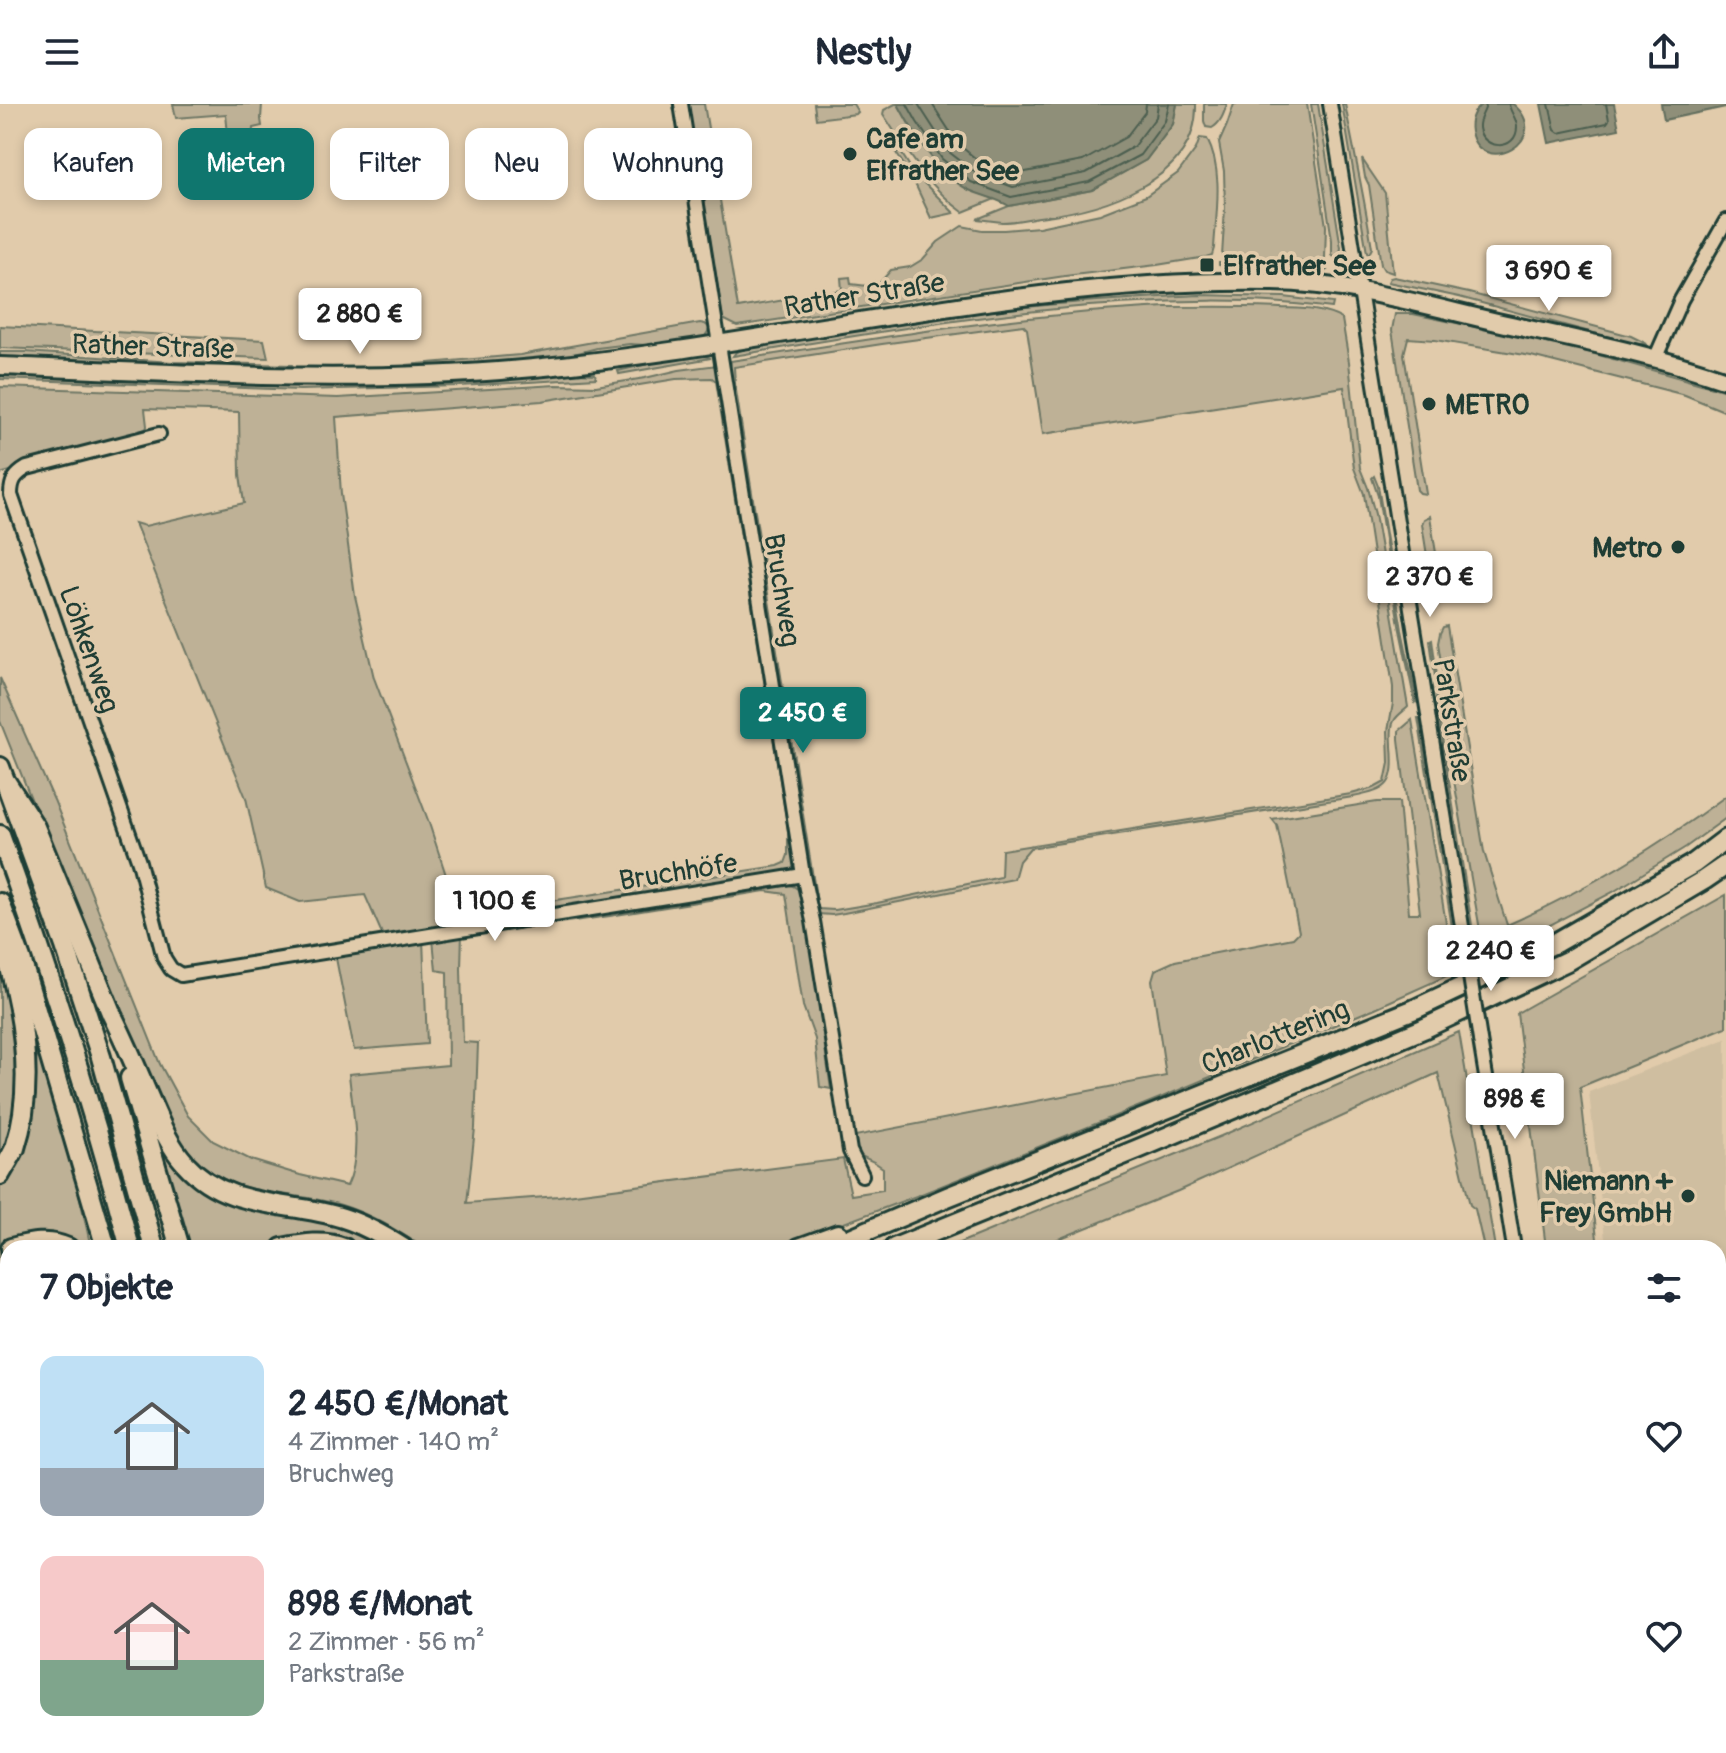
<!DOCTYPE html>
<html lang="de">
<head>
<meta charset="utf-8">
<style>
  body { margin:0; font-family:Pangolin,sans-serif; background:#f2f2f3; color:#1f2937; height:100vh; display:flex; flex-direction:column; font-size:30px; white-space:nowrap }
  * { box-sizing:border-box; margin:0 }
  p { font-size:26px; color:#747a83 }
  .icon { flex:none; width:44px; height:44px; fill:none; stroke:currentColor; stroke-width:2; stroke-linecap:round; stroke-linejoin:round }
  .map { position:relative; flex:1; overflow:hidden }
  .sheet { position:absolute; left:0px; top:1136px; width:1726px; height:514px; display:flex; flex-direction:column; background:#fff; border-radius:24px 24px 0 0; box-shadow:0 4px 12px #0003 }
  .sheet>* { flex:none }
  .guide { position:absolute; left:24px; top:24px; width:800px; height:72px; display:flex; gap:16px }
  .price { position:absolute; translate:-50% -68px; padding:0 18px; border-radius:8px; background:#fff; color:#222; font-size:26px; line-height:52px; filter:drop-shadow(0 2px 4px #0008) }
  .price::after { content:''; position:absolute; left:50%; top:48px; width:24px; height:18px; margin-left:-12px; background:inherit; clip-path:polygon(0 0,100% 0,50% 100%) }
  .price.on { background:#0f766e; color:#fff }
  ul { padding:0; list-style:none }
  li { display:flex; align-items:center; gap:24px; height:200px; padding:0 40px }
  li span { display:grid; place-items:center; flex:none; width:224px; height:160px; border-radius:16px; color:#555 }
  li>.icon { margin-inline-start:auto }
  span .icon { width:96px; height:96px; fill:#fffc; stroke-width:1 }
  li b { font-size:34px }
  h2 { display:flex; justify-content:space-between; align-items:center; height:96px; padding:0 40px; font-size:34px }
  .pill { padding:0 28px; border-radius:16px; background:#fff; box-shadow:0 4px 12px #0003; font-size:28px; line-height:72px }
  .pill.on { background:#0f766e; color:#fff }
  header { display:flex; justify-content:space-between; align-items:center; height:104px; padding:0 40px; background:#fff; font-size:36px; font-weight:800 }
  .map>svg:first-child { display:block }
  .built { fill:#cfbea0 }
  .green { fill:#beb196; stroke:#6e7765; stroke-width:2; fill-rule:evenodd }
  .water { fill:#8f8f79; stroke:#626e5d; stroke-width:2 }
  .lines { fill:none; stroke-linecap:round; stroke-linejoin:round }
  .shore { stroke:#4c5e50; stroke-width:2 }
  .minor-casing { stroke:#1f3d34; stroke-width:18 }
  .major-casing { stroke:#1f3d34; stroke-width:22 }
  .highway-casing { stroke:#1f3d34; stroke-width:24 }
  .minor { stroke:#e1cbab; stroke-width:12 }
  .major { stroke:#e1cbab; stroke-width:16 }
  .highway { stroke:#e1cbab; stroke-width:18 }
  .minor-bridge-casing { stroke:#1f3d34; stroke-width:18; stroke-linecap:butt }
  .minor-bridge { stroke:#e1cbab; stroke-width:12 }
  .poi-dot { fill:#1f3d34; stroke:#e1cbab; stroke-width:3 }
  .labels { text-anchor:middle; stroke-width:7; stroke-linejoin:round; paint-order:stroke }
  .poi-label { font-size:28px; font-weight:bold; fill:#1f3d34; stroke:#e1cbab; text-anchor:start }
  .street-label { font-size:28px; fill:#1f3d34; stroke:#e1cbab }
</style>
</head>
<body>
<header><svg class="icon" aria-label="menu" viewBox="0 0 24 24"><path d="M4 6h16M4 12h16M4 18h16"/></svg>Nestly<svg class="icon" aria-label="share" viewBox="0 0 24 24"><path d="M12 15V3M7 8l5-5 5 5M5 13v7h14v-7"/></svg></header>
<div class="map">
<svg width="1726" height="1649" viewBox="0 0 1726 1649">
  <rect width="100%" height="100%" fill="#e1cbab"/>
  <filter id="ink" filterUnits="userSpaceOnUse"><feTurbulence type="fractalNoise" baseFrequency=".0125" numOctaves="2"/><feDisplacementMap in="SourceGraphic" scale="16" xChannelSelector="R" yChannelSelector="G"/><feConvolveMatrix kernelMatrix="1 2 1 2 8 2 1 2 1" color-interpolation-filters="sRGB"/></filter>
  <g filter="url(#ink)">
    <!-- built -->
    <path class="built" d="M 1726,935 L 1726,1649 L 1675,1649 L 1674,1642 L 1718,1642 L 1718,1144 L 1606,1144 L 1589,988 Z"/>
    <!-- green -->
    <g class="green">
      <path d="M 173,0 L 262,0 L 261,15 L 262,22 L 253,24 L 250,50 L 230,53 L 226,10 L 176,14 Z"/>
      <path d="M 688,0 L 704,0 L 738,204 L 842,186 L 841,174 L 850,173 L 851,180 L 876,183 L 891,166 L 910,163 L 923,155 L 938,138 L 962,122 L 982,126 L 1004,126 L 1039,123 L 1100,110 L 1146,92 L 1178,69 L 1196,45 L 1200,34 L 1207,35 C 1224,68 1216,109 1214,144 L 1212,151 L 1206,153 L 1157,161 L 1065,172 L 737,222 L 723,215 Z"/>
      <path d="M 814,0 L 853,0 L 858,8 L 856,10 L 816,15 Z"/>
      <path d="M 895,0 L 898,0 L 910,22 L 967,85 L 995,95 L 963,108 C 928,83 906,45 883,10 L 884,6 Z"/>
      <path d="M 1177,0 L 1196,0 C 1198,77 1101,106 1039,113 C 1027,115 1014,118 1002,118 C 994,117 985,116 977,115 L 1009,102 L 1092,86 L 1146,56 L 1173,20 Z"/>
      <path d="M 1204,0 L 1227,0 C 1224,9 1221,19 1212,24 L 1206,23 L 1204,17 Z"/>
      <path d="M 1234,0 L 1307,0 L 1326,122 L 1325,154 L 1323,158 L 1318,159 L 1222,152 L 1225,104 L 1224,67 L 1219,39 L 1227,21 Z"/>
      <path d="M 1311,0 L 1318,0 L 1341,144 L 1339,153 L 1335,154 L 1332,151 L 1332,136 Z"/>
      <path d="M 1342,0 L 1345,0 C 1354,48 1365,96 1372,144 L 1369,150 L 1367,149 Z"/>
      <path d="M 900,47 L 914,69 L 954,109 L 931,114 L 911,71 L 896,49 Z"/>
      <path d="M 1362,55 L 1385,89 L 1393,169 L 1384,166 L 1381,161 L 1369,81 L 1365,73 Z"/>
      <path d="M 1219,158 L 1319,165 L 1326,164 L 1327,166 C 1310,175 1241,164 1219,161 Z"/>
      <path d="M 1394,173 L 1469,189 L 1631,232 L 1647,240 L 1635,240 L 1459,193 L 1388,178 L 1390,174 Z"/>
      <path d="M 1200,191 L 1284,193 L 1333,199 L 1332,204 C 1252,193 1170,196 1089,202 C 969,212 852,232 733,252 L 736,248 L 745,245 C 835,230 926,214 1017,204 C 1078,197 1139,194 1200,191 Z"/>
      <path d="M 1166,203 C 1204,203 1242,202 1280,204 C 1300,205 1324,204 1342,215 L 1349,258 L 1360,364 L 1368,384 L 1375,410 L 1408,603 C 1403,608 1397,611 1394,617 C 1390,624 1392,633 1392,642 C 1395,680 1390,686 1353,693 L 1030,744 L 1019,757 L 1014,775 L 844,809 L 832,811 L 818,810 L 812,799 L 730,264 L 731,257 C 875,234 1019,210 1166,203 ZM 1023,221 L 1027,225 L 1043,330 L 1344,283 L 1354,364 L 1364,390 L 1393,583 L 1393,599 L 1388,627 L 1389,659 L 1385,678 L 1374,684 L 1351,690 L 1002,746 L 1001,773 L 877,799 L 835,806 L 818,805 L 746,351 L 735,280 L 734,263 L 882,240 Z"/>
      <path d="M 1395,210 L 1413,210 L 1567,242 L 1726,287 L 1726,308 L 1685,291 L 1531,252 L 1435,236 L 1408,234 L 1404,250 L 1426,390 L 1420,389 L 1417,386 L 1392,226 Z"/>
      <path d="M 700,219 L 705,220 L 710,224 L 704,234 L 700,235 L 659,242 L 630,240 L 597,244 L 555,255 L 407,265 L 407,261 L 520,251 Z"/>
      <path d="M 0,222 L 264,236 L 268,254 L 0,244 Z"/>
      <path d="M 0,248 L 26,248 L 172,258 L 292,261 L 294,264 L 290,266 L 0,256 Z"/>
      <path d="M 700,251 L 711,254 L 619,270 L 618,267 L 660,257 Z"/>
      <path d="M 717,261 L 797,761 L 790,771 L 405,832 L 383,832 L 365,791 L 300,798 L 266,784 L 246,694 L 135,419 L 145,422 L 244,399 L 240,371 L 239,308 L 145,305 L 147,322 L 146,325 L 110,338 L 0,370 L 0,283 L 338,294 L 556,281 L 596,282 L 645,274 L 679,266 ZM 712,274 L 716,277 L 788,726 L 788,751 L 785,759 L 778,762 L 459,811 L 428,716 L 374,574 L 355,492 L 341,390 L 336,313 L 542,297 L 676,275 Z"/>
      <path d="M 578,269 L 595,270 L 596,274 L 460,282 L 300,286 L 0,275 L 0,271 L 328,282 L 402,281 Z"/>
      <path d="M 1374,372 L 1378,382 L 1402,526 L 1417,598 L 1415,599 L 1399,521 L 1378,392 L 1372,374 Z"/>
      <path d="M 1430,412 L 1444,498 L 1434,495 L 1433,490 L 1422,420 L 1424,415 Z"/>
      <path d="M 1447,522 L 1484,748 L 1507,821 C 1584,787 1658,742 1726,692 L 1726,714 L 1686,743 L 1613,788 L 1485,855 L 1447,636 L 1443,571 L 1438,539 L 1440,529 L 1443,523 Z"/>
      <path d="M 1432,535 L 1437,572 L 1440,620 L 1475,840 L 1472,840 L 1438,624 L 1435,573 L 1430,536 Z"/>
      <path d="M 0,574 L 54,696 L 160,960 L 188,1012 L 213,1037 L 251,1056 L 300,1071 L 347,1082 C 363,1049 352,1005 349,970 L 448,961 L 447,868 L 436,866 L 433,835 L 462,828 L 461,865 L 463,938 L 478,939 L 475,1024 L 467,1099 L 559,1092 L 843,1055 L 851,1091 L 883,1086 L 883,1064 L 874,1058 L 857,1050 L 853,1039 L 855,1032 L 1166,972 L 1152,876 L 1155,866 L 1175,857 L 1293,834 L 1299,828 L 1277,721 L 1272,715 L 1377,698 L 1399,698 L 1409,809 L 1420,809 L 1399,635 L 1399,627 L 1412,616 L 1450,843 L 1447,847 L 1449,871 L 1373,905 L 1160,994 L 919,1091 L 777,1144 L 424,1144 C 398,1127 371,1110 341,1101 C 297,1088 249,1093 209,1067 C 192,1055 180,1036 167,1020 L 68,787 L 0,617 Z"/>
      <path d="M 1418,614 L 1420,614 L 1459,847 L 1456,848 Z"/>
      <path d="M 780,779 C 791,781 797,782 803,791 L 831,985 L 820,983 L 815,935 L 803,902 L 786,790 L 765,787 L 610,812 L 493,828 L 475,826 Z"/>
      <path d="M 1726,791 L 1726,923 L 1580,983 L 1598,1144 L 1546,1144 L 1517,909 Z"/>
      <path d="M 0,830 L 64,1021 L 91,1144 L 8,1144 L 8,1416 L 0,1418 Z"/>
      <path d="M 423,835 L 427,940 L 354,946 L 335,849 Z"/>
      <path d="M 1459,928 L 1495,1144 L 1484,1144 L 1475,1105 L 1470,1101 L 1438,969 L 1178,1087 L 1036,1144 L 947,1144 L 1221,1032 Z"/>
      <path d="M 161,1039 L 177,1061 L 325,1117 L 361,1125 L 392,1144 L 187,1144 L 159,1040 Z"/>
      <path d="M 0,1559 L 8,1561 L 8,1615 L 0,1615 Z"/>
      <path d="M 291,1642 L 374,1642 L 367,1649 L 292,1649 Z"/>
      <path d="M 469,1642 L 541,1642 L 542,1649 L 467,1649 Z"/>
    </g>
    <!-- water -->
    <g class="water">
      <path d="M 898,0 L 1177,0 L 1173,20 L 1146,56 L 1092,86 L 1009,102 C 996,94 982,92 969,86 C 938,71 914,30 898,0 Z"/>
      <path d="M 1482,0 L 1513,0 C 1556,36 1481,75 1471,28 C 1469,16 1473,7 1482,0 Z"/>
      <path d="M 1541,0 L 1614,0 L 1619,25 L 1549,39 Z"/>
      <path d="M 1661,0 L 1726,0 L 1726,3 L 1664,16 Z"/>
    </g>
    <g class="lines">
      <!-- shore -->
      <g class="shore">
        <path d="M 907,0 L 917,18 L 942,55 L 971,78 L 1011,93 L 1089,78 L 1140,51 L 1165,17 L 1169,0"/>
        <path d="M 918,0 L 949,48 L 976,69 L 1013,83 L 1086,69 L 1133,43 L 1156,13 L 1158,0"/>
        <path d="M 932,0 L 958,40 L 981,59 L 1015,70 L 1083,57 L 1126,33 L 1145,8 L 1146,0"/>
        <path d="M 1486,0 C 1485,9 1478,14 1479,24 C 1482,46 1517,48 1517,23 C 1517,14 1510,9 1509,0"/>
        <path d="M 1549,0 L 1555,26 L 1559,29 L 1607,19 L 1609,16 L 1606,0"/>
      </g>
      <!-- minor casing -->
      <g class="minor-casing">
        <g id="minor">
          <path d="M 681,0 L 803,771 L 813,817 L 850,1047 L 862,1071"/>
          <path d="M 1330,0 L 1466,847"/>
          <path d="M 1655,255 L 1681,196 L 1726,117"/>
          <path d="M 159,330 L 27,364 C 15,371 11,377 11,391 L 139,758 L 164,854 L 171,865 L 181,871 L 803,771"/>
          <path d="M 1480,936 L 1514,1144"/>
          <path d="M 1726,1287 L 1726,1300"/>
          <path d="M 943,1642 L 944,1649"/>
          <path d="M 1094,1642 L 1098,1649"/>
          <path d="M 1423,1642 L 1424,1649"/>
          <path d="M 1596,1642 L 1597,1649"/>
          <path d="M 1001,1649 L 1002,1642"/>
        </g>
      </g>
      <!-- major casing -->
      <g class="major-casing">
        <path id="major" d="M 0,262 C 178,269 356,281 534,264 C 781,240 1024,173 1273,178 C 1348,179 1424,201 1497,218 C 1573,235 1652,250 1726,276"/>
      </g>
      <!-- highway casing -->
      <g class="highway-casing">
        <g id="highway">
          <path d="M 0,663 L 65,842 L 101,953 L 154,1144"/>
          <path d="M 6,678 L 35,723 L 112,911 C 125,937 136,963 147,989 C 158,1014 167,1039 185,1059 C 228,1107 288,1096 343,1114 C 365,1121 384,1132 403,1144"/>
          <path d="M 0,731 C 49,867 93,1004 130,1144"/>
          <path d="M 0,799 L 21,855 L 106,1144"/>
          <path d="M 130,974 L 180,1144"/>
          <path d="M 0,1071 C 5,1062 11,1053 15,1044 C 37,977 21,899 2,834"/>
          <path d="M 11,1144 C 30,1139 49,1135 68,1144"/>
          <path d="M 282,1144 C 303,1140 324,1136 344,1144"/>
          <path d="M 799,1144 L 838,1130"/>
          <path d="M 827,1144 L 947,1093 L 1415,905 L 1557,838 L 1693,760 L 1726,735"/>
          <path d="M 894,1144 L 1138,1045 L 1423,925 L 1567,857 L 1704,776 L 1726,761"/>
          <path d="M 0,1347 L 8,1360"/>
          <path d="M 0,1471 L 8,1468"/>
          <path d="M 0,1486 L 8,1483"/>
          <path d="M 0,1512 L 8,1509"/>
          <path d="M 0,1541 L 8,1542"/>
          <path d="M 122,1642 L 124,1649"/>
          <path d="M 210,1642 L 211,1649"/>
          <path d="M 233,1642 L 234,1649"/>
          <path d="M 257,1642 L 258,1649"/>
          <path d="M 280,1642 L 281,1649"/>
          <path d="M 180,1649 L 181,1642"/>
          <path d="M 371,1649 L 378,1642"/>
          <path d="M 455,1649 L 457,1642"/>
        </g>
      </g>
      <!-- minor -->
      <use href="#minor" class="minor"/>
      <!-- major -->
      <use href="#major" class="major"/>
      <!-- highway -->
      <use href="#highway" class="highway"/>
      <!-- minor-bridge casing -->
      <g class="minor-bridge-casing">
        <path id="minor-bridge" d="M 1466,847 L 1480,936"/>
      </g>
      <!-- minor-bridge -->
      <use href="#minor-bridge" class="minor-bridge"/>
    </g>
  </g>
  <!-- markers -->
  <g class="poi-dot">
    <circle cx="850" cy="50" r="8"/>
    <rect x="1199" y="153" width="16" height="16" rx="4"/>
    <circle cx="1429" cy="300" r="8"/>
    <circle cx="1678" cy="443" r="8"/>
    <circle cx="1688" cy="1092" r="8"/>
  </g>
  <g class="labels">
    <!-- poi labels -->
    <g class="poi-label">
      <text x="866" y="44">Cafe am<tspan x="866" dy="32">Elfrather See</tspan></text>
      <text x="1223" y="171">Elfrather See</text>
      <text x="1445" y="310">METRO</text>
      <text x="1662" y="453" text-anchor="end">Metro</text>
      <text x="1672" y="1086" text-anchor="end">Niemann +<tspan x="1672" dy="32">Frey GmbH</tspan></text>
    </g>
    <!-- street labels -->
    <g class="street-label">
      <text transform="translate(864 190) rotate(-9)" y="10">Rather Straße</text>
      <text transform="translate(153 242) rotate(2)" y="10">Rather Straße</text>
      <text transform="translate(783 486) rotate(81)" y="10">Bruchweg</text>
      <text transform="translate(90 545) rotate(71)" y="10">Löhkenweg</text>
      <text transform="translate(1453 616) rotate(81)" y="10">Parkstraße</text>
      <text transform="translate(678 767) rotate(-9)" y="10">Bruchhöfe</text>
      <text transform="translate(1275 932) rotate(-22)" y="10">Charlottering</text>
    </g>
  </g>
</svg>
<b class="price" style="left:1549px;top:209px">3 690 €</b>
<b class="price" style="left:360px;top:252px">2 880 €</b>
<b class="price" style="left:1430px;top:515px">2 370 €</b>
<b class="price on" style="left:803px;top:651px">2 450 €</b>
<b class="price" style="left:495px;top:839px">1 100 €</b>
<b class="price" style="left:1491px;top:889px">2 240 €</b>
<b class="price" style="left:1515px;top:1037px">898 €</b>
<div class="guide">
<a class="pill">Kaufen</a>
<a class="pill on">Mieten</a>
<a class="pill">Filter</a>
<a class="pill">Neu</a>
<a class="pill">Wohnung</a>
</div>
<section class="sheet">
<h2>7 Objekte<svg class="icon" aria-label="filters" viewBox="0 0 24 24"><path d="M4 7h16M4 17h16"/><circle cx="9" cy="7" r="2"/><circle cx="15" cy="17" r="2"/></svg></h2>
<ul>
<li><span style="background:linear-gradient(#bfe0f5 70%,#9aa5b1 0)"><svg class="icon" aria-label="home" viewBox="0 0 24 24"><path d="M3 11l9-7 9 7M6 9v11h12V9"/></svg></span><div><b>2 450 €/Monat</b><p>4 Zimmer · 140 m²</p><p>Bruchweg</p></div><svg class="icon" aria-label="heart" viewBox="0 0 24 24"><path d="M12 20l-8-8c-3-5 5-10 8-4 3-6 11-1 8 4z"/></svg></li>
<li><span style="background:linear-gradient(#f6c9c9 65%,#7fa58c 0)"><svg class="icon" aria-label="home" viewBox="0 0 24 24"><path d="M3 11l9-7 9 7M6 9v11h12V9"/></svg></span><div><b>898 €/Monat</b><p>2 Zimmer · 56 m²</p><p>Parkstraße</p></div><svg class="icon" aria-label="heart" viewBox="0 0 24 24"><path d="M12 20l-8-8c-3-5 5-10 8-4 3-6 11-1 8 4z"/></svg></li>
</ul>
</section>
</div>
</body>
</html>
